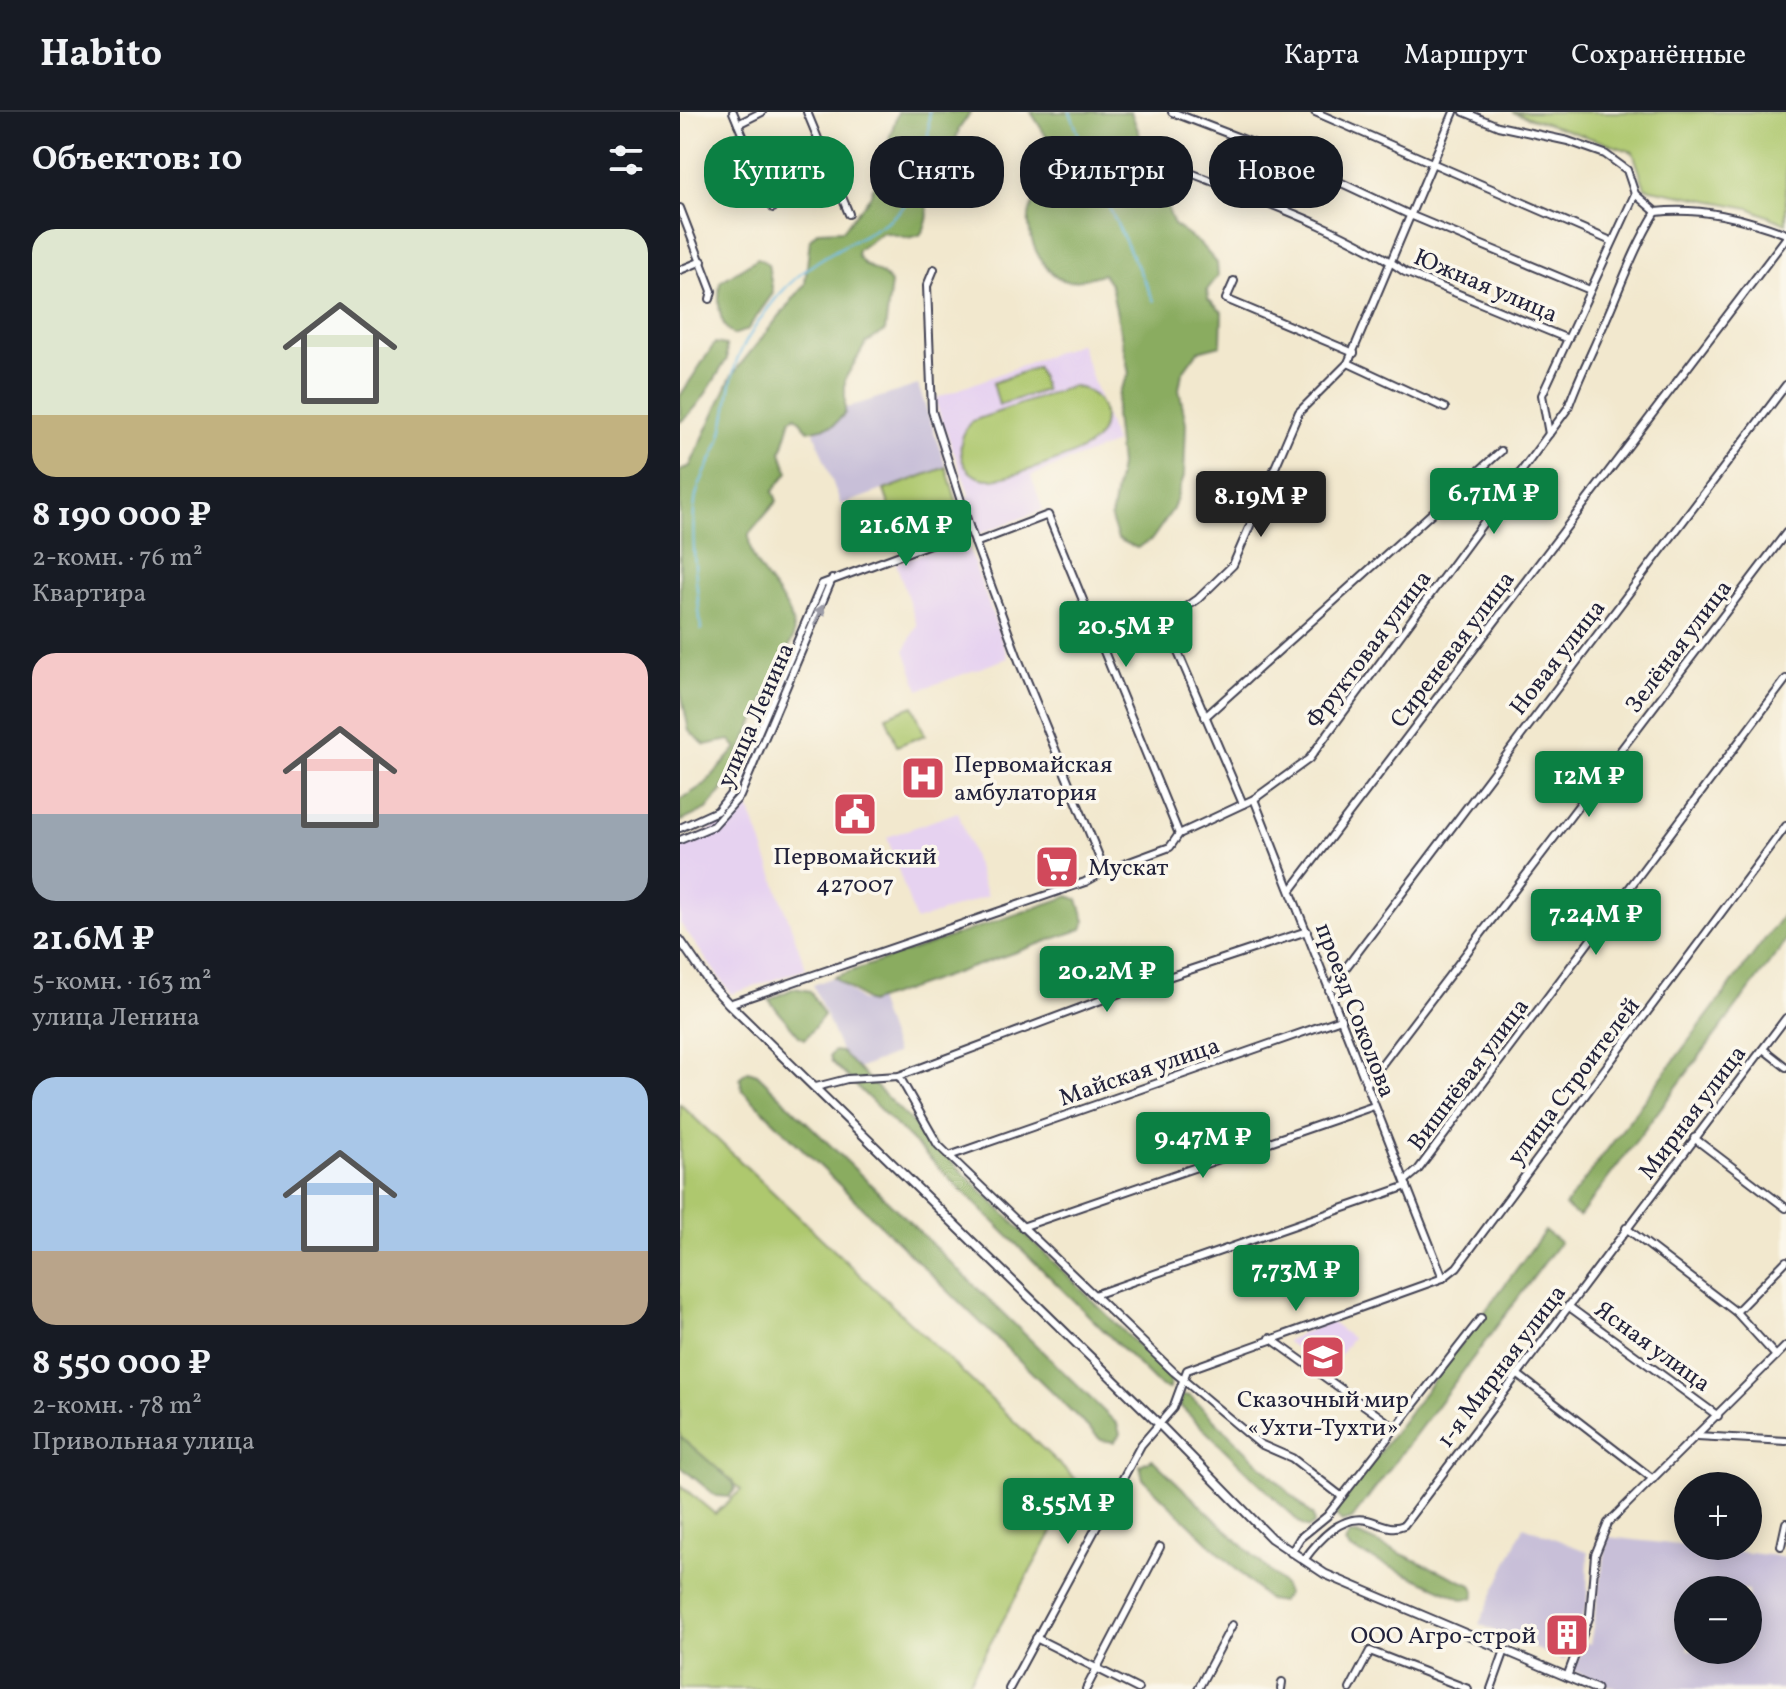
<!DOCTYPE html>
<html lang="ru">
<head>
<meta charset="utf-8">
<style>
  body { margin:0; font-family:Vollkorn,serif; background:#242831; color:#f1f3f6; height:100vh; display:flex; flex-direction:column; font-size:30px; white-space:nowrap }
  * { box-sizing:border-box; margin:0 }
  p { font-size:26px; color:#9ea1a6 }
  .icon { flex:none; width:44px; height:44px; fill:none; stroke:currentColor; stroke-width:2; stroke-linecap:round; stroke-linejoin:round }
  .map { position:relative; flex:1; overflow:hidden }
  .details { display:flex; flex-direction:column; background:#171b24; width:680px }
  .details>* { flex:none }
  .top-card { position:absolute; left:24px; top:24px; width:760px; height:72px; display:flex; gap:16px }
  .controls { position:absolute; left:994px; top:1360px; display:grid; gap:16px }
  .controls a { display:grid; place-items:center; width:88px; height:88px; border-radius:50%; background:#171b24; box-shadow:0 4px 20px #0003; font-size:40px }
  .price { position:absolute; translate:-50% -68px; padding:0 18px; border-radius:8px; background:#0b8043; color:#fff; font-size:26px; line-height:52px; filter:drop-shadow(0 2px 4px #0008) }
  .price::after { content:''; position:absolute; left:50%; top:48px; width:24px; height:18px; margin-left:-12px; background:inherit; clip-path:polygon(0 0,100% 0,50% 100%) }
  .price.active { background:#222; color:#fff }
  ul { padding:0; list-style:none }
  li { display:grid; align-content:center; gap:16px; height:424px; padding:0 32px }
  li span { display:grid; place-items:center; height:248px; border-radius:24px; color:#555 }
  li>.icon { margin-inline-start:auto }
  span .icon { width:144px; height:144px; fill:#fffc; stroke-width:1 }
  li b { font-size:34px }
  h2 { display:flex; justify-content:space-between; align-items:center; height:96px; padding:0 32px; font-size:34px }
  .chip { padding:0 28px; border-radius:32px; background:#171b24; box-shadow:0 4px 20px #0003; font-size:28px; line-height:72px }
  .chip.active { background:#0b8043; color:#fff }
  header { display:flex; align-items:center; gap:48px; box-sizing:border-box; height:112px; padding:0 40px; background:#171b24; border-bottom:2px solid #363941 }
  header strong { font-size:38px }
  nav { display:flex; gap:44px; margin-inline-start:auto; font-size:28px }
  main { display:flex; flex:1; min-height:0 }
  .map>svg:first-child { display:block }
  .built { fill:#e6d2f0 }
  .industrial { fill:#c8bfd8; fill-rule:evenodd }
  .green { fill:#aec86e; stroke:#687554; stroke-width:2 }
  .forest { fill:#8aac61; stroke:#56674e; stroke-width:2 }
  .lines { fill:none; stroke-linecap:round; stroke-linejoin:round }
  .stream { stroke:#6bbbe6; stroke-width:2 }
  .minor-casing { stroke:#414051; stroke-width:10 }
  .tertiary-casing { stroke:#414051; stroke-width:11 }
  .minor { stroke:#fff; stroke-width:6 }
  .tertiary { stroke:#fff; stroke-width:7 }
  .oneway { fill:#9c9ca7 }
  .labels { text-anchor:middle; stroke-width:7; stroke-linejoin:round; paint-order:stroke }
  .street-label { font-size:24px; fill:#22223b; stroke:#fbf7ec }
  .poi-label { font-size:24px; fill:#22223b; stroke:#fbf7ec; text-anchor:start }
</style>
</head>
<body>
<header>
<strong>Habito</strong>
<nav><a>Карта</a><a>Маршрут</a><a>Сохранённые</a></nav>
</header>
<main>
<section class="details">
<h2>Объектов: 10<svg class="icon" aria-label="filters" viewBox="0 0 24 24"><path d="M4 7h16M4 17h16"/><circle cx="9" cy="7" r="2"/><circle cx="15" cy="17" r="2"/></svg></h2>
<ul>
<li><span style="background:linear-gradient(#dfe7d0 75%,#c2b280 0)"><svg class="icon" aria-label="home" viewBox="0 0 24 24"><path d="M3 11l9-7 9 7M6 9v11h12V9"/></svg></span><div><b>8 190 000 ₽</b><p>2-комн. · 76 m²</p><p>Квартира</p></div></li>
<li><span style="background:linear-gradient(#f6c9c9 65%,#9aa5b1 0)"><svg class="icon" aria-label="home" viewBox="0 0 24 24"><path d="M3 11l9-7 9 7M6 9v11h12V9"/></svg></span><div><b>21.6M ₽</b><p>5-комн. · 163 m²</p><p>улица Ленина</p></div></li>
<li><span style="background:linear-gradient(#a9c7e8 70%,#b9a48a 0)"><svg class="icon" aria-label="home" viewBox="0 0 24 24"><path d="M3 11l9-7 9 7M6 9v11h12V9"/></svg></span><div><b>8 550 000 ₽</b><p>2-комн. · 78 m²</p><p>Привольная улица</p></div></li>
</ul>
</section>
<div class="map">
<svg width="1106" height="1577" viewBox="0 0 1106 1577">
  <rect width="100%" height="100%" fill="#fbf7ec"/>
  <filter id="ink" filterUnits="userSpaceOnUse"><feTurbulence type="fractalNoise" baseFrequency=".0125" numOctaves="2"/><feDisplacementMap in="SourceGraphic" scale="16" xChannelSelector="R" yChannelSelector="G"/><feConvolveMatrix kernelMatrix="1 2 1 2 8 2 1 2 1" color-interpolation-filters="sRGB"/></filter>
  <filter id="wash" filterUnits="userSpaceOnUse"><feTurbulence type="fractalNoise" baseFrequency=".006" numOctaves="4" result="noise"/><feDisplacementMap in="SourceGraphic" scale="32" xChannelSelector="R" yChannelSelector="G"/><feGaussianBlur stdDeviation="1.8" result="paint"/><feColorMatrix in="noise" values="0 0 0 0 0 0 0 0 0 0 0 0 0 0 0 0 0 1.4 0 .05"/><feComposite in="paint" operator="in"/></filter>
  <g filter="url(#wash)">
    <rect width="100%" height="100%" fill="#f2e8ce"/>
    <!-- built -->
    <g class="built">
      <path d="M 400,231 L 435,331 L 351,364 L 363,398 L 298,422 L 285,386 L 290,384 L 254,287 Z"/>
      <path d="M 285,426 L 328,546 L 239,578 L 225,538 L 237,513 L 216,451 Z"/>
      <path d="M 65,684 L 126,857 L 51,882 L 0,811 L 0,733 L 43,711 Z"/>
      <path d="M 278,700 L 307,784 L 236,809 L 207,725 Z"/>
      <path d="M 649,1209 L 672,1226 L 648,1260 L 606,1229 Z"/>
    </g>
    <!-- industrial -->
    <g class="industrial">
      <path d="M 238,273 L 266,355 L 161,393 L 134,320 L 165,301 L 166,296 Z"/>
      <path d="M 154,865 L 181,889 L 197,888 L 216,942 L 170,960 L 133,873 Z"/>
      <path d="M 844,1414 L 908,1440 L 907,1493 L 884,1549 L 799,1512 Z"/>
      <path d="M 928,1425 L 1106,1445 L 1106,1577 L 936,1577 L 894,1559 L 904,1530 L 910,1532 ZM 1068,1478 L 1068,1538 L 1008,1538 L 1008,1478 Z"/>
    </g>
    <!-- green -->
    <g class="green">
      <path d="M 832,0 L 1106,0 L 1106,112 L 1069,96 L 965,76 L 953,40 Z"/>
      <path d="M 357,255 L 365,278 L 319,293 L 313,271 Z"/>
      <path d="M 392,274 C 407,277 419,283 423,299 C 426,311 421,325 411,332 C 397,343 330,366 312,367 C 278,368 272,329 292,309 Z"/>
      <path d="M 266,355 L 282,407 L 270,417 L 223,434 L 204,378 Z"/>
      <path d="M 233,594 L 245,623 L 217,634 L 206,604 Z"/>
      <path d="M 0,992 L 399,1371 L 285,1577 L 0,1577 L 0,1373 L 35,1402 L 61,1378 L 0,1326 Z"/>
    </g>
    <!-- forest -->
    <g class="forest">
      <path d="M 218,0 L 291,0 L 279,17 L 264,70 L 254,73 L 255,60 L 250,54 L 219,68 L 222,85 L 243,89 C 251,99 248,112 240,123 L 229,126 L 203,120 L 178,138 L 177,143 C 184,157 201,157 211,171 L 205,219 L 186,231 L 165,267 L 165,301 L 154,313 L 129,319 L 116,304 L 111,307 L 101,340 L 108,360 L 93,379 L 97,389 L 69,422 C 67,463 119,487 113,526 L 42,679 L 27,697 L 0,710 L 0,688 L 25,672 L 57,636 L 50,628 L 25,633 L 9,619 L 0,576 L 0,359 L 10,354 L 52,263 L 125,172 L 130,127 L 138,119 L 163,118 L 190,85 Z"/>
      <path d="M 351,0 L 451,0 L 494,113 L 520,132 L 537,151 L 538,164 L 527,178 L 528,187 L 542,200 L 541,233 L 518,239 L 502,261 L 499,277 L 506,311 L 504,364 L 493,397 L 472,427 L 457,436 L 438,427 L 431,407 L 440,353 L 435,303 L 439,280 L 449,262 L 431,173 L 423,162 C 411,164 399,171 387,169 C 362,164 342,119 351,96 C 356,81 376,79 378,63 C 380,43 361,16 351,0 Z"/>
      <path d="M 78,146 L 88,152 L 93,181 L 67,218 L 53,223 C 37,211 38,188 40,170 Z"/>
      <path d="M 35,231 L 46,233 L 47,247 C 34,268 19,297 0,310 L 0,284 Z"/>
      <path d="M 389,784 L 398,788 L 405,809 L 402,817 L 189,891 L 154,865 Z"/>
      <path d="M 1106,799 L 1106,829 L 899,1105 L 885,1094 Z"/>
      <path d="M 114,876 L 130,879 L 144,903 L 125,927 L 119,924 L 89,888 Z"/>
      <path d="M 154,939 L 161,940 L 491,1266 L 489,1277 L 481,1275 L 152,950 L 150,944 Z"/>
      <path d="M 68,959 L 77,962 L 437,1312 L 440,1322 L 434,1330 L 421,1328 L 62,978 L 60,965 Z"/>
      <path d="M 865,1119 L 880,1130 L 672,1407 L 662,1410 L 656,1404 L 658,1396 Z"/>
      <path d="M 502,1283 L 510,1284 L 633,1404 L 634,1412 L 629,1416 L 623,1414 L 500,1294 Z"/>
      <path d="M 0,1324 L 53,1370 L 55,1377 L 49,1385 L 36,1384 L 0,1354 Z"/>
      <path d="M 472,1347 L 603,1472 L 607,1482 L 601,1490 L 588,1488 L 463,1367 L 460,1353 Z"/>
      <path d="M 669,1422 L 677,1422 L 791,1473 L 795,1479 L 793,1486 L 784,1488 L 670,1437 L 665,1431 Z"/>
    </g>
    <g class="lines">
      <!-- stream -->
      <g class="stream">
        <path d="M 390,0 L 415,66 L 474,189"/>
        <path d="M 21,518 C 18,481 9,421 16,384 C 20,365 34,347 40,328 C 48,303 48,276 56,251 C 62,232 85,199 98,184 C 169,103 250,139 249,0"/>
      </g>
    </g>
  </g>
  <g filter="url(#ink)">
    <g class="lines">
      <!-- minor casing -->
      <g class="minor-casing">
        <g id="minor">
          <path d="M 53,0 L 93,96"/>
          <path d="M 127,0 L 169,102"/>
          <path d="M 492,0 L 591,38 L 730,103 L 910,178"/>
          <path d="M 635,0 L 931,129"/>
          <path d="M 784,0 L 818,14 L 888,29 L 925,42 L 947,58 L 955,82 L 976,100"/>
          <path d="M 58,12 L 82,0"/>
          <path d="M 478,48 C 553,79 662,114 725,160 L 888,227"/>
          <path d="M 0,96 L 32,179 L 30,187"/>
          <path d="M 976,100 C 1021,95 1064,106 1106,122"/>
          <path d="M 254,157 L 247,174 L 252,299 L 290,417 L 339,549 L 425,759"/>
          <path d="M 0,158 L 22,149"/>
          <path d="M 554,169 L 546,187 L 674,241"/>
          <path d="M 668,251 L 765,296"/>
          <path d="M 869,322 L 862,283 L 955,82"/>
          <path d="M 295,431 L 368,403 L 499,722"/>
          <path d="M 525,605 L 821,339"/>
          <path d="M 574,687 L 763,1166"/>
          <path d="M 563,692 L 485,510 L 518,487 L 553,453 L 619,300 L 668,251 L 774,0"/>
          <path d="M 0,716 L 37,699 L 53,679 L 142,472 L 290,417"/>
          <path d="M 0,728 L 33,714 L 60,684 L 152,467"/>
          <path d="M 611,778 L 1106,126"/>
          <path d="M 649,878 L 1106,273"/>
          <path d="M 49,892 L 405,770 L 425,759 L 490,735 L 499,722 L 574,687 L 629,647 L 888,296 C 897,269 909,247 920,221 C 939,180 952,139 976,100"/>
          <path d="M 1083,937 L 1106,955"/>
          <path d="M 219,964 L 258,1033 L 494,1260 L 580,1332 L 612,1346 L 661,1384"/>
          <path d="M 686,973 L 1106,421"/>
          <path d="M 136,975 L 167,967 L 219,964 L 440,881 L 627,819"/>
          <path d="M 1014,1026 L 1106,1096"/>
          <path d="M 269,1044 L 661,907"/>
          <path d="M 725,1069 L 738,1058 L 1106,567"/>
          <path d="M 342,1115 L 694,994"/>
          <path d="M 946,1116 L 1056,1200 L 1096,1244"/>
          <path d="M 414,1183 L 727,1074"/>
          <path d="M 888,1194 L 1038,1304"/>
          <path d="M 1056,1200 L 1106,1149"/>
          <path d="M 590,1226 L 713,1314"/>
          <path d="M 837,1262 L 973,1367"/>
          <path d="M 1017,1324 L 1106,1329"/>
          <path d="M 1101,1434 L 1106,1411"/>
          <path d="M 611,1441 L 620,1426 L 647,1404 L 801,1206"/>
          <path d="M 624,1448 C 637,1430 660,1402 687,1408 C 700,1411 710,1419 724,1413 L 1106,906"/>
          <path d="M 356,1526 L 458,1577"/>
          <path d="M 887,1565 L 910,1503 L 915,1443 L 928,1411 L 1106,1234"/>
          <path d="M 329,1577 L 461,1333 L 493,1296 L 507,1258 L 763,1166 L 777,1155 L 1106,714"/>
          <path d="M 406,1577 L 480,1435"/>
          <path d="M 518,1577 L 552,1513"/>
          <path d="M 601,1577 L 602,1570"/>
          <path d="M 670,1577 L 690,1539 L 788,1577"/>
          <path d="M 811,1577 L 825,1538"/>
        </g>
      </g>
      <!-- tertiary casing -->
      <g class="tertiary-casing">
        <path id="tertiary" d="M 0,828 L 31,873 L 49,892 L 479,1312 L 591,1426 L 645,1462 L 916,1577"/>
      </g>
      <!-- minor -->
      <use href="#minor" class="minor"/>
      <!-- tertiary -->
      <use href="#tertiary" class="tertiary"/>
    </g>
    <!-- one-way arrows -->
    <defs><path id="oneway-solid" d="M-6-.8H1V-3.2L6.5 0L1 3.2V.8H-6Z" transform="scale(2)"/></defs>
    <use class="oneway" href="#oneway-solid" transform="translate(139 503) rotate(-66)"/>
  </g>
  <!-- icons -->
  <defs>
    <g id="hospital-square" transform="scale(2.3)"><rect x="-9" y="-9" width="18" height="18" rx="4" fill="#d1495b" stroke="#fbf7ec"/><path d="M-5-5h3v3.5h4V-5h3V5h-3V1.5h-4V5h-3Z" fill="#fff"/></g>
    <g id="civic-square" transform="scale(2.3)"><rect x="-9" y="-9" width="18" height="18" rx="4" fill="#d1495b" stroke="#fbf7ec"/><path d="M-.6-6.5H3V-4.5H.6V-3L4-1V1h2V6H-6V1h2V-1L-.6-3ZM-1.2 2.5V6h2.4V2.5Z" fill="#fff"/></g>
    <g id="supermarket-square" transform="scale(2.3)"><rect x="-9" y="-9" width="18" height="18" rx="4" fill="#d1495b" stroke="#fbf7ec"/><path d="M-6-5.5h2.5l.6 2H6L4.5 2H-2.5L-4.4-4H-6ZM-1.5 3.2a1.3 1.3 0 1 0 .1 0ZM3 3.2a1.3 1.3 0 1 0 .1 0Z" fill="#fff"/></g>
    <g id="school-square" transform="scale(2.3)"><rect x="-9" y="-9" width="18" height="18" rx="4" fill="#d1495b" stroke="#fbf7ec"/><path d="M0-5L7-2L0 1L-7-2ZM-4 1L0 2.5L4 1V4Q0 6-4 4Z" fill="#fff"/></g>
    <g id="building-square" transform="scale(2.3)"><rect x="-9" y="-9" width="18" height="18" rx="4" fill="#d1495b" stroke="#fbf7ec"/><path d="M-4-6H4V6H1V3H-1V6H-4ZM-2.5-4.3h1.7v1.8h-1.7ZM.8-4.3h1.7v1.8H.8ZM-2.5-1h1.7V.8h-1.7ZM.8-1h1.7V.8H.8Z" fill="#fff"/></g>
  </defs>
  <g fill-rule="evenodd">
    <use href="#hospital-square" x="243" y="666"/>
    <use href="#civic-square" x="175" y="702"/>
    <use href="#supermarket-square" x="377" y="755"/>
    <use href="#school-square" x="643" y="1245"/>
    <use href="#building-square" x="887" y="1523"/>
  </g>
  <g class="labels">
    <!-- street labels -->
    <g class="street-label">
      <text transform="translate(806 173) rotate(23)" y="8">Южная улица</text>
      <text transform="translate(998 534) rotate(-53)" y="8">Зелёная улица</text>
      <text transform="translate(688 537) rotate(-53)" y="8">Фруктовая улица</text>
      <text transform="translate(772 537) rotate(-53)" y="8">Сиреневая улица</text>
      <text transform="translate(877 545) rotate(-52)" y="8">Новая улица</text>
      <text transform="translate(75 603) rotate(-66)" y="8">улица Ленина</text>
      <text transform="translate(676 898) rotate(69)" y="8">проезд Соколова</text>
      <text transform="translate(459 959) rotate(-19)" y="8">Майская улица</text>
      <text transform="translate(788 962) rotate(-53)" y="8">Вишнёвая улица</text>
      <text transform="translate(893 969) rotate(-53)" y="8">улица Строителей</text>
      <text transform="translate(1012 1000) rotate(-53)" y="8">Мирная улица</text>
      <text transform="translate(973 1234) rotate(36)" y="8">Ясная улица</text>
      <text transform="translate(821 1254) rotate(-53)" y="8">1-я Мирная улица</text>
    </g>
    <!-- poi labels -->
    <g class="poi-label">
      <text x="274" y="660">Первомайская<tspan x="274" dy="28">амбулатория</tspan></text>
      <text x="175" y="752" text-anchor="middle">Первомайский<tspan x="175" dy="28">427007</tspan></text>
      <text x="408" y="763">Мускат</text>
      <text x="643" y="1295" text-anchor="middle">Сказочный мир<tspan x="643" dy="28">«Ухти-Тухти»</tspan></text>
      <text x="856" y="1531" text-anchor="end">ООО Агро-строй</text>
    </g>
  </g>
</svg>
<div class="controls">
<a>+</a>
<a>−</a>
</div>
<b class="price" style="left:814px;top:424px">6.71M ₽</b>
<b class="price active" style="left:581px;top:427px">8.19M ₽</b>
<b class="price" style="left:226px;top:456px">21.6M ₽</b>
<b class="price" style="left:446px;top:557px">20.5M ₽</b>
<b class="price" style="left:909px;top:707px">12M ₽</b>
<b class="price" style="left:916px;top:845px">7.24M ₽</b>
<b class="price" style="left:427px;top:902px">20.2M ₽</b>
<b class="price" style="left:523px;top:1068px">9.47M ₽</b>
<b class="price" style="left:616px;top:1201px">7.73M ₽</b>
<b class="price" style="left:388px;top:1434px">8.55M ₽</b>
<div class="top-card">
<a class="chip active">Купить</a>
<a class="chip">Снять</a>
<a class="chip">Фильтры</a>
<a class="chip">Новое</a>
</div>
</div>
</main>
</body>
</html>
